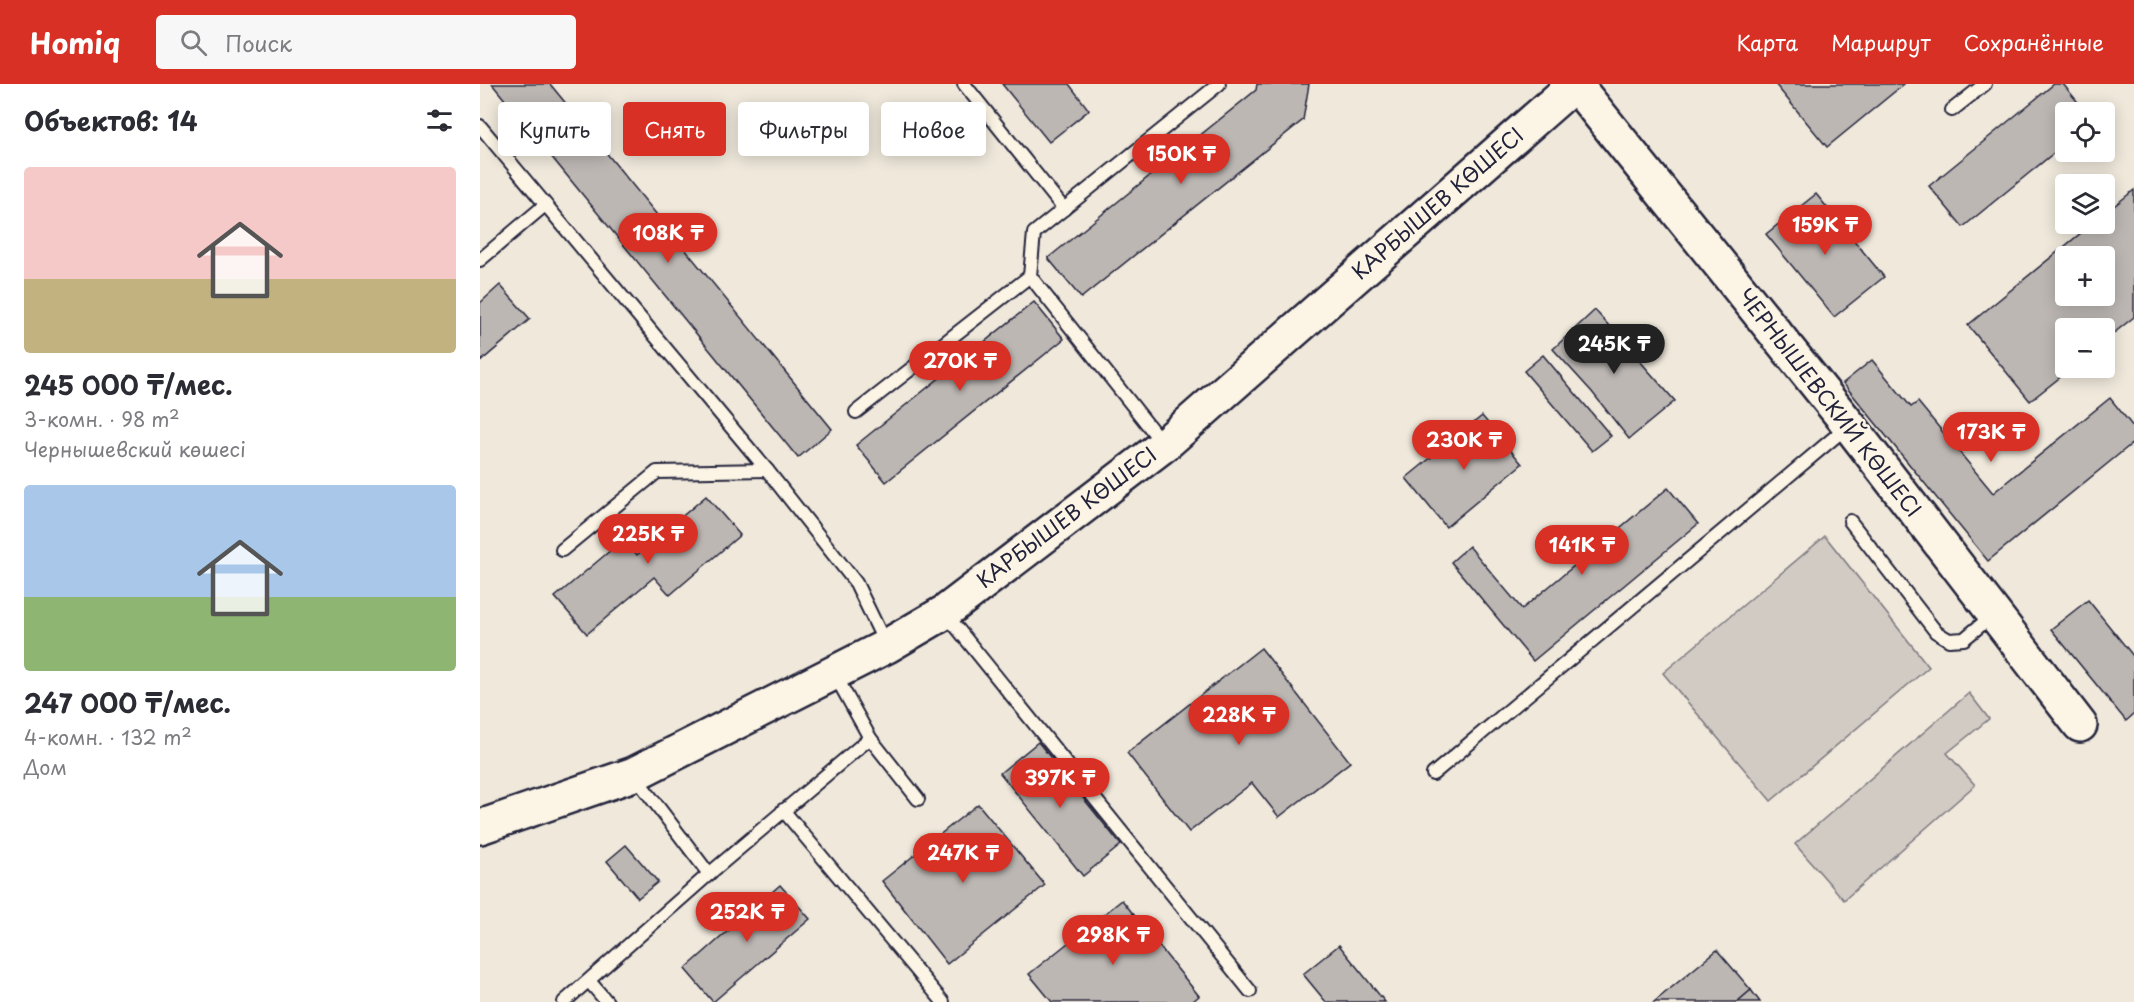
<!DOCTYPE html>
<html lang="ru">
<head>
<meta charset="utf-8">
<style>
  body { margin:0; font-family:"Playpen Sans",sans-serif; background:#f7f7f7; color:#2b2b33; height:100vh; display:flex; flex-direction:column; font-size:22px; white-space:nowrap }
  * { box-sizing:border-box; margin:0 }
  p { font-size:20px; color:#7c7c81 }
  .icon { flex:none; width:33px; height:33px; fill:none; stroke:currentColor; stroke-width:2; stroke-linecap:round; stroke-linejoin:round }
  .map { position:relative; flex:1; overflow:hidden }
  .sheet { display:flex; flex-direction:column; background:#fff; width:480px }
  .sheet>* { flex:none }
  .top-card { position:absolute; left:18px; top:18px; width:570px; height:54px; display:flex; gap:12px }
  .buttons { position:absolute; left:1575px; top:18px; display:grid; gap:12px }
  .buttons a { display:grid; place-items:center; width:60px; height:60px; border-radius:6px; background:#fff; box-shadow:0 3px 15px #0003; font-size:30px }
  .price { position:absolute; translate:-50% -51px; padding:0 14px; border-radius:21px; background:#d93025; color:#fff; font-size:20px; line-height:39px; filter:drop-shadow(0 2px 3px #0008) }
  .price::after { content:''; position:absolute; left:50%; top:36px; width:18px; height:14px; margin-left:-9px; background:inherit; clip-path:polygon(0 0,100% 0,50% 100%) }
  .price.active { background:#222; color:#fff }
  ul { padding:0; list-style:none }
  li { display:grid; align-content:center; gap:12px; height:318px; padding:0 24px }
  li span { display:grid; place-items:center; height:186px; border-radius:6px; color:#555 }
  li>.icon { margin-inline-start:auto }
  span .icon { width:108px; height:108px; fill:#fffc; stroke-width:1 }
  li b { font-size:26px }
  h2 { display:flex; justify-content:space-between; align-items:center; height:72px; padding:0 24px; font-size:26px }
  .pill { padding:0 21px; border-radius:6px; background:#fff; box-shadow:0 3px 15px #0003; font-size:21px; line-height:54px }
  .pill.active { background:#d93025; color:#fff }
  header { display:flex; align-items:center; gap:36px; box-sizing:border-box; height:84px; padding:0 30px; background:#d93025; color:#fff }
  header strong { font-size:28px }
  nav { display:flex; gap:33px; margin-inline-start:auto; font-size:21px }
  .search { width:420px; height:54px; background:#f7f7f7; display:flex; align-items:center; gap:15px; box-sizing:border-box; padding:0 21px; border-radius:6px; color:#7c7c81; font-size:22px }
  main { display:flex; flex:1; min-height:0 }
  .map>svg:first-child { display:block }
  .green { fill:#d1cbc3; stroke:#7a767f; stroke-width:1.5 }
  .building { fill:#bcb7b3; stroke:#22223b; stroke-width:1.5; fill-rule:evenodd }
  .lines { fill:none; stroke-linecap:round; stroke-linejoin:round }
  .lane-casing { stroke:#22223b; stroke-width:16 }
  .secondary-casing { stroke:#22223b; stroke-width:38 }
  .lane { stroke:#fcf5e5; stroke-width:12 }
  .secondary { stroke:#fcf5e5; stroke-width:33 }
  .labels { text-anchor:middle; stroke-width:5; stroke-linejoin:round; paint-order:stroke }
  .street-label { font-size:21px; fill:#22223b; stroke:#fcf5e5 }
</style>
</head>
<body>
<header>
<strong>Homiq</strong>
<div class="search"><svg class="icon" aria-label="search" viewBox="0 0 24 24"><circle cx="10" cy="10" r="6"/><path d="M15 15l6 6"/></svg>Поиск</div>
<nav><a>Карта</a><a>Маршрут</a><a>Сохранённые</a></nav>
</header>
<main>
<section class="sheet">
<h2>Объектов: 14<svg class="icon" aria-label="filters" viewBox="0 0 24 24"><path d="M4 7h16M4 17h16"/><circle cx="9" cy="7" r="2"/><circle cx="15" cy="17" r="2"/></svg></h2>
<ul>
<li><span style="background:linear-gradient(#f6c9c9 60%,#c2b280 0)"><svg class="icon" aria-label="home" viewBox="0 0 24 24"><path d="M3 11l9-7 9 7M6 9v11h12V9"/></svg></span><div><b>245 000 ₸/мес.</b><p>3-комн. · 98 m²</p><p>Чернышевский көшесі</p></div></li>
<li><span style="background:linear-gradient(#a9c7e8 60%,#8fb573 0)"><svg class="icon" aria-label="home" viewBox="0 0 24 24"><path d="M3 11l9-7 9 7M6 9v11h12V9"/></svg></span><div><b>247 000 ₸/мес.</b><p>4-комн. · 132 m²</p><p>Дом</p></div></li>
</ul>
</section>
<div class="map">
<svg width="1654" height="918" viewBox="0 0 1654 918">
  <rect width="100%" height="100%" fill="#efe8db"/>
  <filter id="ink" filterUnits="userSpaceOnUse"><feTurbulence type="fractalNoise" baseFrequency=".0167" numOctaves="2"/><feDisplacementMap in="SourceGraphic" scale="12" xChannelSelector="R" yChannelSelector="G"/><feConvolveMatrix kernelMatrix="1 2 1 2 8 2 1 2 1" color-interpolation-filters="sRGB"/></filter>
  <g filter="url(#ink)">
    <!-- green -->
    <g class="green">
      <path d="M 1345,452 L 1449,583 L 1291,717 L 1183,589 Z"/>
      <path d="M 1489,609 L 1509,635 L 1467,669 L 1495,701 L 1364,816 L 1315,760 Z"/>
    </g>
    <!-- building -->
    <g class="building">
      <path d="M 12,0 L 70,0 L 352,345 L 318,374 Z"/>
      <path d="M 522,0 L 589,0 L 609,26 L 569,58 Z"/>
      <path d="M 777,0 L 829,0 L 823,36 L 601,214 L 568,174 L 776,6 Z"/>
      <path d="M 1295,0 L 1424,0 L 1347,63 Z"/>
      <path d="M 1574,0 L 1583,0 L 1606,28 L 1586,28 L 1586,59 L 1483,143 L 1449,102 Z"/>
      <path d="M 1654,106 L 1654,233 L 1624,257 L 1624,244 L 1586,244 L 1586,284 L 1592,284 L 1550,317 L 1488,241 L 1612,140 L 1624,140 L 1624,130 ZM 1586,172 L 1624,172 L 1624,212 L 1586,212 Z"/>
      <path d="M 1336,110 L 1404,193 L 1354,233 L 1286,150 Z"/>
      <path d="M 20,201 L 50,235 L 0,278 L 0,219 Z"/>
      <path d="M 554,218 L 584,255 L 406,398 L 376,361 Z"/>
      <path d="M 1115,226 L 1195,317 L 1149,355 L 1112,308 L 1073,265 Z"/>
      <path d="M 1063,271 L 1131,352 L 1112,367 L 1044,287 Z"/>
      <path d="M 1392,276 L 1431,323 L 1438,318 L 1513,409 L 1630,314 L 1654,344 L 1654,358 L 1508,477 L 1363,299 Z"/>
      <path d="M 1002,332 L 1042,380 L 966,443 L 926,394 Z"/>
      <path d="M 1188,404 L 1218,440 L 1053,577 L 971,478 L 989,462 L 1042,525 Z"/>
      <path d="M 226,412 L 260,451 L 190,511 L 174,493 L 107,550 L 75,513 L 144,455 L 157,471 Z"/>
      <path d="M 1608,516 L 1654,573 L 1654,630 L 1646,637 L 1571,545 Z"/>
      <path d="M 781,564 L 870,678 L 799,733 L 772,699 L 709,748 L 647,669 Z"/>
      <path d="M 558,658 L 641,761 L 603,792 L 520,689 Z"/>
      <path d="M 498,720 L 565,801 L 467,880 L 402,797 Z"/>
      <path d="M 146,761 L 178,798 L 158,814 L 127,777 Z"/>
      <path d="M 300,801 L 330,835 L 233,918 L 205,885 Z"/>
      <path d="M 642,816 L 719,912 L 712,918 L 572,918 L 549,890 Z"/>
      <path d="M 859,861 L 905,918 L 846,918 L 823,890 Z"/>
      <path d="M 1237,866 L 1271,906 L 1257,918 L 1174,918 Z"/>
      <path d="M 1271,906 L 1280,918 L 1257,918 Z"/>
    </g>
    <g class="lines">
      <!-- lane casing -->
      <g class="lane-casing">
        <g id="lane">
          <path d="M 484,0 L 584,125"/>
          <path d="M 1472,26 L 1505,0"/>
          <path d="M 0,42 L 287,386 L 376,499 L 406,561"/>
          <path d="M 0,176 L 65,121"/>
          <path d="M 376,328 L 550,192"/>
          <path d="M 683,360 L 550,192 L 554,149 L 739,0"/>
          <path d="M 1370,437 L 1456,548 L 1469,556 L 1484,555 L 1513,531"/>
          <path d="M 82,466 L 177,388 L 287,386"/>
          <path d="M 465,529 L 770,907"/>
          <path d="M 390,654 L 438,715"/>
          <path d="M 953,690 L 1368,342"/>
          <path d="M 154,691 L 229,790 L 390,654 L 355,591"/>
          <path d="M 303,726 L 463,918"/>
          <path d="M 109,897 L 127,918"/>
          <path d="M 84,918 L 229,790"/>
        </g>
      </g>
      <!-- secondary casing -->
      <g class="secondary-casing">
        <g id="secondary">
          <path d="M 1095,0 L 1369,341 L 1600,641"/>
          <path d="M 0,743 L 154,690 L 407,562 L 465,528 L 684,361 L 1095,0"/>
        </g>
      </g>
      <!-- lane -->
      <use href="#lane" class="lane"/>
      <!-- secondary -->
      <use href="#secondary" class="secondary"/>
    </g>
  </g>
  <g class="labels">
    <!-- street labels -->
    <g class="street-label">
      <text transform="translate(958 120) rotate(-41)" y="7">КАРБЫШЕВ КӨШЕСІ</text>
      <text transform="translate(1349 319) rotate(52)" y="7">ЧЕРНЫШЕВСКИЙ КӨШЕСІ</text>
      <text transform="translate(587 434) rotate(-37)" y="7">КАРБЫШЕВ КӨШЕСІ</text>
    </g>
  </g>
</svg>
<div class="buttons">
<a><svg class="icon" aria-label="locate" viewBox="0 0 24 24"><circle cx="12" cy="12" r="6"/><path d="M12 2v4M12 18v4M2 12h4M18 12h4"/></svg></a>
<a><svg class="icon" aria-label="layers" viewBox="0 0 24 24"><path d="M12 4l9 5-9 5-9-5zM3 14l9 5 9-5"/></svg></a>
<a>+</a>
<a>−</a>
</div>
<b class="price" style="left:701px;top:101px">150K ₸</b>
<b class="price" style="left:1345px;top:172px">159K ₸</b>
<b class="price" style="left:188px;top:180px">108K ₸</b>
<b class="price active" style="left:1134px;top:291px">245K ₸</b>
<b class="price" style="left:480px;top:308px">270K ₸</b>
<b class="price" style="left:1511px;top:379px">173K ₸</b>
<b class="price" style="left:984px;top:387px">230K ₸</b>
<b class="price" style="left:168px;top:481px">225K ₸</b>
<b class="price" style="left:1102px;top:492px">141K ₸</b>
<b class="price" style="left:759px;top:662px">228K ₸</b>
<b class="price" style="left:580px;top:725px">397K ₸</b>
<b class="price" style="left:483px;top:800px">247K ₸</b>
<b class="price" style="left:267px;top:859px">252K ₸</b>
<b class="price" style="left:633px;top:882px">298K ₸</b>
<div class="top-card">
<a class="pill">Купить</a>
<a class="pill active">Снять</a>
<a class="pill">Фильтры</a>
<a class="pill">Новое</a>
</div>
</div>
</main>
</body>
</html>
